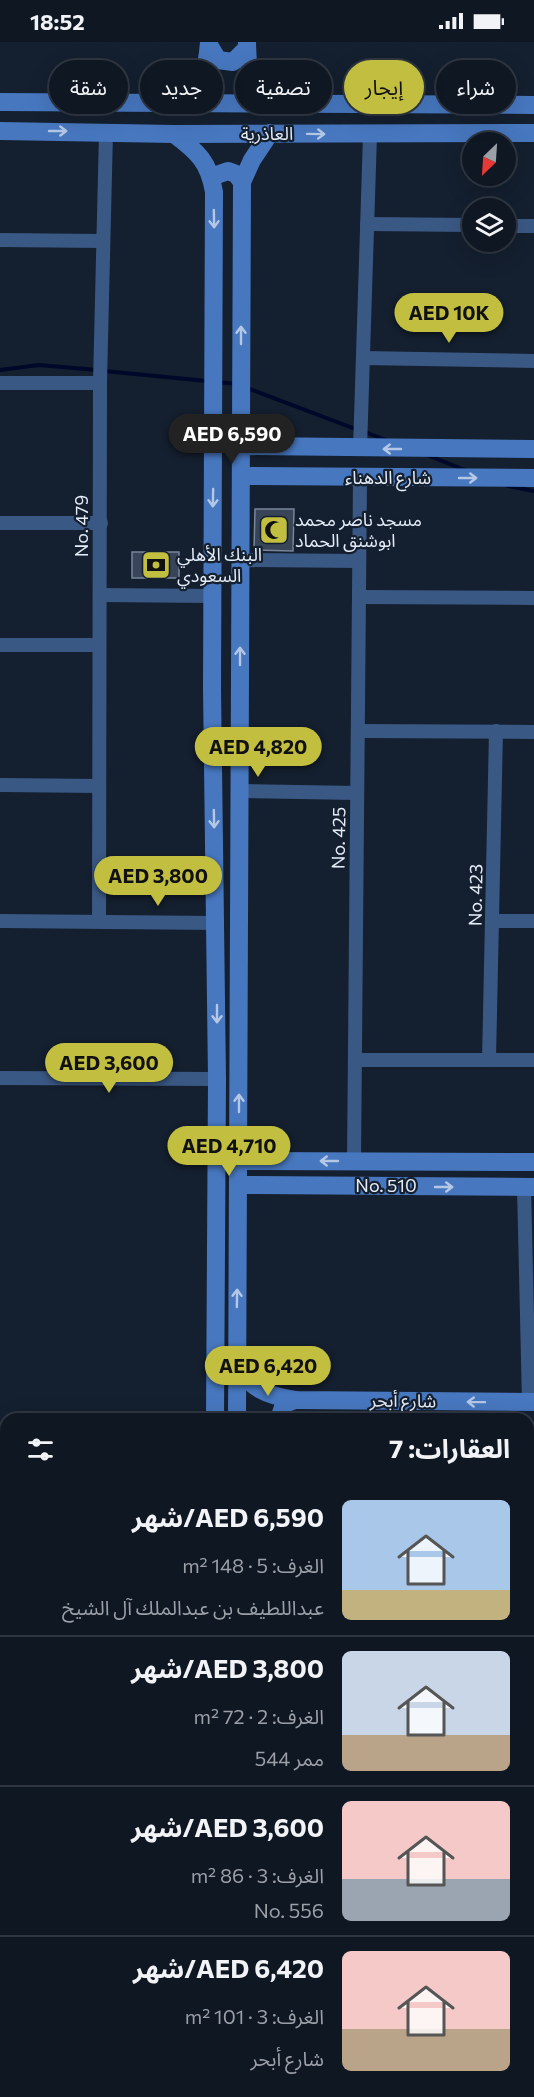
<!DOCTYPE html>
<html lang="ar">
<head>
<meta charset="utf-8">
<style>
  body { margin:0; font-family:Commissioner,"Noto Sans Arabic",sans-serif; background:#18202b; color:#f1f3f6; direction:rtl; height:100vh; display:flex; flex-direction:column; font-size:22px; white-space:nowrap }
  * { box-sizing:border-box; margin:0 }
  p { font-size:20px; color:#9b9fa6 }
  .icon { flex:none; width:33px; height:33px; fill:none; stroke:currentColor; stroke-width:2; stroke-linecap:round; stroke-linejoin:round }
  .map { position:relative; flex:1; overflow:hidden; direction:ltr }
  .panel { position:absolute; left:0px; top:1371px; width:534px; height:684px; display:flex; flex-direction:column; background:#0f1723; border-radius:18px 18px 0 0; box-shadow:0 6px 24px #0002,0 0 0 2px #2f3641; direction:rtl }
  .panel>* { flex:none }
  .hud { position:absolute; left:18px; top:18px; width:498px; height:54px; direction:rtl; display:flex; gap:12px }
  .needle { width:39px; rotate:205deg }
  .tools { position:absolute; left:462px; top:90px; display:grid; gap:12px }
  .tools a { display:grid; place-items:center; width:54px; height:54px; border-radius:50%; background:#0f1723; box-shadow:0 6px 24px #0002,0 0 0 2px #2f3641; font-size:30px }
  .price { position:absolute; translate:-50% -51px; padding:0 14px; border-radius:21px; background:#c1be40; color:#111; font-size:20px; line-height:39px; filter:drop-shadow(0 2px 3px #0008) }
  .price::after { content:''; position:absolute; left:50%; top:36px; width:18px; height:14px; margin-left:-9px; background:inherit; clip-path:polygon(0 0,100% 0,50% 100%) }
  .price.selected { background:#222; color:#fff }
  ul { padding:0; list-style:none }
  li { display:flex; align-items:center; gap:18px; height:150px; padding:0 24px }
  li+li { border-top:2px solid #2f3641 }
  li span { display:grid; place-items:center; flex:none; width:168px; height:120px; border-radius:9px; color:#555 }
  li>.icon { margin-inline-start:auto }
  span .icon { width:72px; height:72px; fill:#fffc; stroke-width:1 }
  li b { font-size:26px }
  h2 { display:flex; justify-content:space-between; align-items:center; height:72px; padding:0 24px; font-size:26px }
  .tag { padding:0 21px; border-radius:27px; background:#0f1723; box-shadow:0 6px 24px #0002,0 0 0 2px #2f3641; font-size:21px; line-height:54px }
  .tag.selected { background:#c1be40; color:#111 }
  .status { display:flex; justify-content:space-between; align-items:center; height:42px; padding:0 30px; background:#0f1723; direction:ltr }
  .status svg { height:16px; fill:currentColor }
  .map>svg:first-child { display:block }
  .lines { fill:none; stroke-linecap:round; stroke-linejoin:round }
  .stream { stroke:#00082a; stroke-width:4 }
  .building { fill:#384457; stroke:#78859a; stroke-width:1.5 }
  .street { stroke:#3a5884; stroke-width:14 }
  .secondary { stroke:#4777bf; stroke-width:18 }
  .oneway { stroke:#b4c8e6 }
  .labels { text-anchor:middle; stroke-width:4.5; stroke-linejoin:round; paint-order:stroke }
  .street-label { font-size:18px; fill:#e3ebf6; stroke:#141f2f }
  .poi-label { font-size:18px; fill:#e3ebf6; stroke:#141f2f; text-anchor:start }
</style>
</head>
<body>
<div class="status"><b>18:52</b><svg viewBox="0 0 49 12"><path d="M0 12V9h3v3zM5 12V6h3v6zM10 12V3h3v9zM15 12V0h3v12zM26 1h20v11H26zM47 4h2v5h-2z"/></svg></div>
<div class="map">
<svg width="534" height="2055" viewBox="0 0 534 2055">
  <rect width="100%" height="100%" fill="#141f2f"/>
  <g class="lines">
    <!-- stream -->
    <g class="stream">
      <path d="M 0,328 L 39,323 L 97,328"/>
      <path d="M 104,329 L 207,339"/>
      <path d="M 218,340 L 237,342"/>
      <path d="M 247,346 L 358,388"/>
      <path d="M 365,390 L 386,398"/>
      <path d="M 427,413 L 465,428"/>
      <path d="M 508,444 L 534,449"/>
    </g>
  </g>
  <!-- building -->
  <g class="building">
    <path d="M 255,467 L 294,467 L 293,509 L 254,508 Z"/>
    <rect x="132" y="510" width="47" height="26"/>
  </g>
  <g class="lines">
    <!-- street -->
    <g class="street">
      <path d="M 367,182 L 472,183"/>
      <path d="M 506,184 L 534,184"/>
      <path d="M 0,198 L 103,199"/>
      <path d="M 363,316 L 534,319"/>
      <path d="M 0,341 L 100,341"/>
      <path d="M 360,407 L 370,93"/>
      <path d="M 0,481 L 101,481"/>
      <path d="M 241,518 L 359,519"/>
      <path d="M 100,553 L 212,554"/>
      <path d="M 359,555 L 534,556"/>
      <path d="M 0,603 L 99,603"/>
      <path d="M 358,689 L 534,690"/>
      <path d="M 0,743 L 99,744"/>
      <path d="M 240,749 L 357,751"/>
      <path d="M 0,879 L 216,881"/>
      <path d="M 99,879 L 100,341 L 106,90"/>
      <path d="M 493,879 L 534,879"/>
      <path d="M 355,1018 L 534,1018"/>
      <path d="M 489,1018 L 496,689"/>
      <path d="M 0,1036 L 217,1037"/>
      <path d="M 354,1119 L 360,436"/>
      <path d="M 524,1145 L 529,1360"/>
      <path d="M 528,1487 L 534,1487"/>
      <path d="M 528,1917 L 534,1917"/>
    </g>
    <!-- secondary -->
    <g class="secondary">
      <path d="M 247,0 C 248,35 249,43 279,63"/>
      <path d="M 209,3 L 218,18 L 233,20 L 247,6"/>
      <path d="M 0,60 L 534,63"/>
      <path d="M 181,61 C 203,44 207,27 209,0"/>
      <path d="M 0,89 L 174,92 L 534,91"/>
      <path d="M 174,92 C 198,110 209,120 214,150 L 212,646 L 217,1037 L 215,1377"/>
      <path d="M 211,135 L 228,129 L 236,132 L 242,140"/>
      <path d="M 242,404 L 534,407"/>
      <path d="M 241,434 L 534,436"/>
      <path d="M 239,1119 L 534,1120"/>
      <path d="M 238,1143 L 534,1145"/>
      <path d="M 240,1319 C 245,1347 270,1354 295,1358 L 534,1360"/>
      <path d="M 237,1377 L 242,140 L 252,118 L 270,91"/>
      <path d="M 281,1377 L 281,1371 L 284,1362 L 295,1358"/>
      <path d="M 528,1391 L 534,1391"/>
      <path d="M 242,2049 L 247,2055"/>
      <path d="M 195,2055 L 200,2049"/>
    </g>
  </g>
  <!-- one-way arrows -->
  <defs><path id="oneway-shaft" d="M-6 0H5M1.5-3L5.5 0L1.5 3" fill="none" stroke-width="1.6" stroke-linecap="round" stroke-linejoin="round" transform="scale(1.5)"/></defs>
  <g class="oneway">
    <use href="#oneway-shaft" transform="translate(58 89)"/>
    <use href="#oneway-shaft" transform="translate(316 92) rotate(1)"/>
    <use href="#oneway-shaft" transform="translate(214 177) rotate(89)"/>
    <use href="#oneway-shaft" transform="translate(241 293) rotate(-90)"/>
    <use href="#oneway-shaft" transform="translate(392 407) rotate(-180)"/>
    <use href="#oneway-shaft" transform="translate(468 436)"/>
    <use href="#oneway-shaft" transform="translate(213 456) rotate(91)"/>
    <use href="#oneway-shaft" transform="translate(240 614) rotate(-90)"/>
    <use href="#oneway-shaft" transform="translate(214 777) rotate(89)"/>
    <use href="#oneway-shaft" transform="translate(217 972) rotate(90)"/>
    <use href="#oneway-shaft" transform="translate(239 1061) rotate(-90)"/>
    <use href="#oneway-shaft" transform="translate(329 1119) rotate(-180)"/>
    <use href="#oneway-shaft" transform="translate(444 1145)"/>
    <use href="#oneway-shaft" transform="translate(237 1256) rotate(-89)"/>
    <use href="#oneway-shaft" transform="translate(476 1360) rotate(-179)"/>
  </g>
  <!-- icons -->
  <defs>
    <g id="mosque-square" transform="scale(1.5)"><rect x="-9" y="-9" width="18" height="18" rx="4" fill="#c1be40" stroke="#141f2f"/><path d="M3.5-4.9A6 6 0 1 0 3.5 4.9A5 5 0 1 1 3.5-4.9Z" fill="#111"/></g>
    <g id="bank-square" transform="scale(1.5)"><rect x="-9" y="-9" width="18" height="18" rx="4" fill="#c1be40" stroke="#141f2f"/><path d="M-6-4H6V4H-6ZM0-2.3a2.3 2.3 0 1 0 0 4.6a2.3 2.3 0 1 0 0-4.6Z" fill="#111"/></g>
  </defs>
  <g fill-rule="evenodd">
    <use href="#mosque-square" x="274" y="488"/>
    <use href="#bank-square" x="156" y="523"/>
  </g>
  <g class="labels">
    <!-- street labels -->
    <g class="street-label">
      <text x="267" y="98">العاذرية</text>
      <text x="388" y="442">شارع الدهناء</text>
      <text transform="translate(82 484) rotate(-90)" y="6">No. 479</text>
      <text transform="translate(339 796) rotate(-89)" y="6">No. 425</text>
      <text transform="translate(476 853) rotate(-89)" y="6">No. 423</text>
      <text x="386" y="1150">No. 510</text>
      <text transform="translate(403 1359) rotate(1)" y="6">شارع أبحر</text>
    </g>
    <!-- poi labels -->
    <g class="poi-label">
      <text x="295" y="484">مسجد ناصر محمد<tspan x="295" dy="21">ابوشنق الحماد</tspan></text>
      <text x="177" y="519">البنك الأهلي<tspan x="177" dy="21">السعودي</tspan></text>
    </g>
  </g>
</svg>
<div class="tools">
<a><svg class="needle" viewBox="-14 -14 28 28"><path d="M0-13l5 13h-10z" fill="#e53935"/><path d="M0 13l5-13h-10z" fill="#9b9fa6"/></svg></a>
<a><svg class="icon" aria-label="layers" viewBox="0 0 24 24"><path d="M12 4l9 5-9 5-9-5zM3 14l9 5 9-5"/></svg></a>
</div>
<b class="price" style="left:449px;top:302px">AED 10K</b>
<b class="price selected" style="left:232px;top:423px">AED 6,590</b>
<b class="price" style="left:258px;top:736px">AED 4,820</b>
<b class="price" style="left:158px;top:865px">AED 3,800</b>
<b class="price" style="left:109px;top:1052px">AED 3,600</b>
<b class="price" style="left:229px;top:1135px">AED 4,710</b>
<b class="price" style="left:268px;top:1355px">AED 6,420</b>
<div class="hud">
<a class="tag">شراء</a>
<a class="tag selected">إيجار</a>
<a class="tag">تصفية</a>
<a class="tag">جديد</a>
<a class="tag">شقة</a>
</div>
<section class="panel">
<h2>العقارات: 7<svg class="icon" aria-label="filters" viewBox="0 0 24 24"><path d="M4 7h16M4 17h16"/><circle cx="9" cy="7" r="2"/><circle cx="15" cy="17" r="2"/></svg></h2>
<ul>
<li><span style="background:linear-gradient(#a9c7e8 75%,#c2b280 0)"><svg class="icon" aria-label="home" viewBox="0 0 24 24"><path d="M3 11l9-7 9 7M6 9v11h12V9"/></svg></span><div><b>AED 6,590/شهر</b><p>الغرف: 5 · 148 m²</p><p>عبداللطيف بن عبدالملك آل الشيخ</p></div></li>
<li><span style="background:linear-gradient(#c9d6e8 70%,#b9a48a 0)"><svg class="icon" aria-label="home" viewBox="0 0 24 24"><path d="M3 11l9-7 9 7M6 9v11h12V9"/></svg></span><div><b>AED 3,800/شهر</b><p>الغرف: 2 · 72 m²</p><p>ممر 544</p></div></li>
<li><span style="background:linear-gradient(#f6c9c9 65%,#9aa5b1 0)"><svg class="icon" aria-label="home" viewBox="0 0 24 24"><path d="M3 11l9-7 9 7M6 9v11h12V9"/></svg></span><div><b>AED 3,600/شهر</b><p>الغرف: 3 · 86 m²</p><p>No. 556</p></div></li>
<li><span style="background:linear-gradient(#f6c9c9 65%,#b9a48a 0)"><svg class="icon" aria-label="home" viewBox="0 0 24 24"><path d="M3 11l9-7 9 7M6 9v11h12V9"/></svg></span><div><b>AED 6,420/شهر</b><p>الغرف: 3 · 101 m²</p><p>شارع أبحر</p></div></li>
</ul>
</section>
</div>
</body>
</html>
